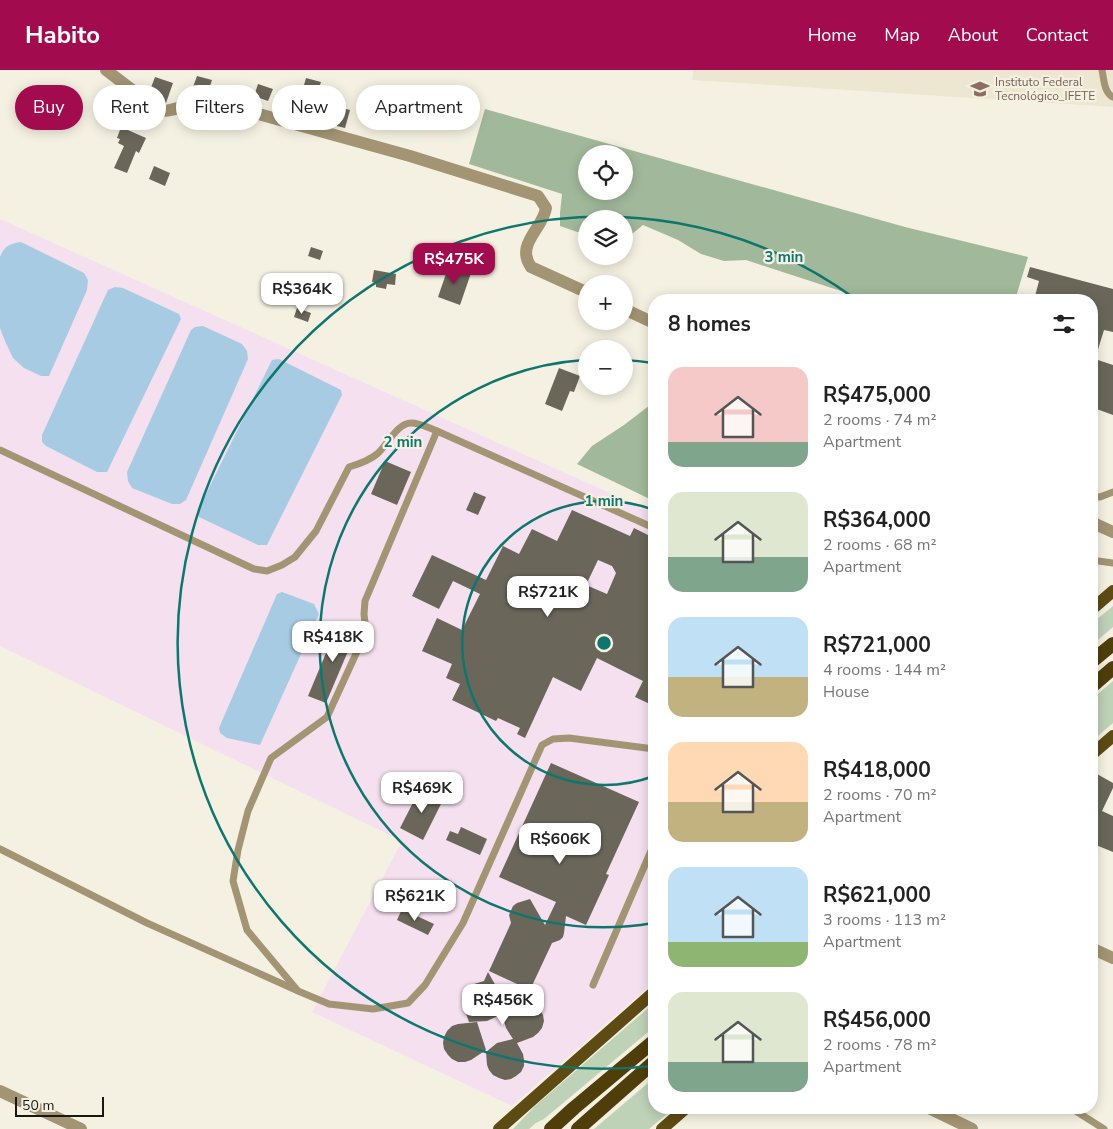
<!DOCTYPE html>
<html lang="en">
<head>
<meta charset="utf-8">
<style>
  body { margin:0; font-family:"Nunito Sans",sans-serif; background:#f6f6f6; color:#222; height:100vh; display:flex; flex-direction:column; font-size:19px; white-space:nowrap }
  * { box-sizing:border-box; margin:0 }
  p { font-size:16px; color:#767676 }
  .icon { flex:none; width:28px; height:28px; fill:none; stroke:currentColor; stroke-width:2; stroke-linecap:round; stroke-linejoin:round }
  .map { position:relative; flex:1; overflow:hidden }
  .side { position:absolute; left:648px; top:224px; width:450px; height:820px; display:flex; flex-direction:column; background:#fff; border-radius:20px; box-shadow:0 2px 12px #0003 }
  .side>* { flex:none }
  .top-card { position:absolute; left:15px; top:15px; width:475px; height:45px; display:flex; gap:10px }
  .controls { position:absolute; left:578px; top:75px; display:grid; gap:10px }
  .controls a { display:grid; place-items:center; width:55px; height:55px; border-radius:50%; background:#fff; box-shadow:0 2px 12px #0003; font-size:25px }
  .scale { position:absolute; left:15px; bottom:12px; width:89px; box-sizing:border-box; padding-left:5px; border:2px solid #191712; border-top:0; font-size:14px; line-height:18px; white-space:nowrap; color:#191712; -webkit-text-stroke:4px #f5f1e2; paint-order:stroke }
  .price { position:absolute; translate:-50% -42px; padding:0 11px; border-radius:10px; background:#fff; color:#222; font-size:16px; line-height:32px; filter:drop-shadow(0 1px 2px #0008) }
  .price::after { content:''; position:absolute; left:50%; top:30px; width:15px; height:11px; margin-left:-8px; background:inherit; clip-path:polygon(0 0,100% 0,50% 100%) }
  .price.on { background:#a20c4e; color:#fff }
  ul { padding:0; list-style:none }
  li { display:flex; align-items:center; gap:15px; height:125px; padding:0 20px }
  li span { display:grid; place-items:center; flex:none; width:140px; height:100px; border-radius:15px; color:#555 }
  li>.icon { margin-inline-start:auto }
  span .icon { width:60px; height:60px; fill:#fffc; stroke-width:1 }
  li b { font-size:21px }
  h2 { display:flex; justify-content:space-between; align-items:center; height:60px; padding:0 20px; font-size:21px }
  .chip { padding:0 18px; border-radius:22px; background:#fff; box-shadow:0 2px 12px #0003; font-size:18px; line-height:45px }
  .chip.on { background:#a20c4e; color:#fff }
  header { display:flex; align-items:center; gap:30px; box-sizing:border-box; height:70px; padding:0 25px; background:#a20c4e; color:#fff }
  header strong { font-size:24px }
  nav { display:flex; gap:28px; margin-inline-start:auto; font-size:18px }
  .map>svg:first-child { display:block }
  .industrial { fill:#f4e0ef }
  .built { fill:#ede6d0 }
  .green { fill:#bed2b8 }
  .forest { fill:#a1b99a; fill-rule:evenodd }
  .water { fill:#a7cbe3 }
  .building { fill:#6a675a; fill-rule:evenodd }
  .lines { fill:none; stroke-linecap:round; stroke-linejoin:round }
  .service { stroke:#a39573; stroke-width:7 }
  .minor { stroke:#a39573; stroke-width:12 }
  .primary { stroke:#5e4a13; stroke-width:12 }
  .trunk { stroke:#503e0a; stroke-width:14 }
  .ring { fill:none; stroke:#0f766e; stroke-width:2.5 }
  .labels { text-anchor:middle; stroke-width:4.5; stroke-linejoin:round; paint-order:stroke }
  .education-label { font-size:12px; fill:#785e54; stroke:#f5f1e2; text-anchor:start }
  .centre { fill:#0f766e; stroke:#f5f1e2; stroke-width:2.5 }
  .ring-label { font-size:15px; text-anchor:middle; font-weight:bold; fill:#0f766e; stroke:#f5f1e2; stroke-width:4.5; stroke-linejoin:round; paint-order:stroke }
</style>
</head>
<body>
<header>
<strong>Habito</strong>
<nav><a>Home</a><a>Map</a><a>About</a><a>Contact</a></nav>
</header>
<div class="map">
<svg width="1113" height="1059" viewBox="0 0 1113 1059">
  <rect width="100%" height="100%" fill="#f5f1e2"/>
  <!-- industrial -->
  <path class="industrial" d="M 0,149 L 654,443 L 654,912 L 512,1036 L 312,942 L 402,771 L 0,576 Z"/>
  <!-- built -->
  <path class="built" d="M 693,0 L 1113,0 L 1113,37 L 692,10 Z"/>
  <!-- green -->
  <g class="green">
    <path d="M 1113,536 L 1113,557 L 1091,576 L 1091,554 Z"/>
    <path d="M 1113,611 L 1113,653 L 1091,672 L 1091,630 Z"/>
    <path d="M 654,933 L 654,957 L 544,1049 L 536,1053 L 529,1059 L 513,1059 L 535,1036 Z"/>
    <path d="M 654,1008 L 654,1038 L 674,1038 L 649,1059 L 594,1059 Z"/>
  </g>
  <!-- forest -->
  <g class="forest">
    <path d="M 485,39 L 905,157 L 1028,187 L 1015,230 L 853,230 L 850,224 L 746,190 L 724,191 L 701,184 L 678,170 L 643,155 L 626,169 L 624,170 L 624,149 L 586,149 L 586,165 L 560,156 L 560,143 L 562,124 L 469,94 ZM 586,84 L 624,84 L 624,121 L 586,121 Z"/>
    <path d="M 654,332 L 654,431 L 577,394 L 592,376 L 624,355 Z"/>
  </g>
  <!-- water -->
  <g class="water">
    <path d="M 21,172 L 84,203 L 88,210 L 87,220 L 49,306 L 41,306 L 24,298 L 13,288 L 5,271 L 0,258 L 0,187 C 4,176 11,173 21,172 Z"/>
    <path d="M 115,217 L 123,218 L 179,244 L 181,249 L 107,402 L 97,402 L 46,376 L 42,372 L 42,365 L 108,220 Z"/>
    <path d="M 203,256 L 242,274 L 247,281 L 248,289 L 186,430 L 180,434 L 172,434 L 132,418 L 128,411 L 127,402 L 191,260 L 195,257 Z"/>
    <path d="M 279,289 L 341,320 L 342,325 L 267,475 L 258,475 L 199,447 L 198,440 L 272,290 Z"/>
    <path d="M 282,522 L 314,534 L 319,544 L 260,675 L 227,668 L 220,663 L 219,658 L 277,524 Z"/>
  </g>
  <!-- building -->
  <g class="building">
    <path d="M 197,6 L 212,10 L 208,22 L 193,17 Z"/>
    <path d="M 155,7 L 173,13 L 166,33 L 163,33 L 149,23 Z"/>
    <path d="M 306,8 L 321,12 L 316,27 L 302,22 Z"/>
    <path d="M 258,14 L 273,19 L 268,31 L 254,26 Z"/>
    <path d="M 318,32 L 350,40 L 345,58 L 321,52 L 323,44 L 316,42 Z"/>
    <path d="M 121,57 L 146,68 L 139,83 L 136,81 L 127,103 L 114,98 L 124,76 L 118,73 L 120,69 L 117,68 Z"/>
    <path d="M 154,96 L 170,103 L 165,116 L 149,109 Z"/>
    <path d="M 311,177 L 323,181 L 320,190 L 308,186 Z"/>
    <path d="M 449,195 L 471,203 L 460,235 L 438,227 Z"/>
    <path d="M 1030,197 L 1113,219 L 1113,262 L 1104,260 L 1095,289 L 1113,295 L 1113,345 L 1091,337 L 1091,230 L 1034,230 L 1039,211 L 1027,207 Z"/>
    <path d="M 374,200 L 396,204 L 395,215 L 387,214 L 386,219 L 376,217 L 376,213 L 372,212 Z"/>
    <path d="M 297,238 L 311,243 L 308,252 L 294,247 Z"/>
    <path d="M 559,298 L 580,306 L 574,322 L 570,321 L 562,341 L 545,334 Z"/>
    <path d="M 385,391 L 411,402 L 397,435 L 371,424 Z"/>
    <path d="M 474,422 L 486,427 L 478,445 L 466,440 Z"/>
    <path d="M 572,440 L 630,466 L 634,458 L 654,468 L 654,636 L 635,627 L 643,611 L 597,588 L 581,621 L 553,607 L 525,668 L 517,664 L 520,658 L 498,648 L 496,651 L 452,630 L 460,614 L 446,608 L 452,594 L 422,581 L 437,548 L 462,560 L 480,524 L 453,511 L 439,539 L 412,526 L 432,485 L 486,510 L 503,476 L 519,484 L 532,459 L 557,471 ZM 598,490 L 612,496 L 616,503 L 607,524 L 586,515 Z"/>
    <path d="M 339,552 L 357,560 L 326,633 L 308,626 Z"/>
    <path d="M 551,693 L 639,732 L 606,804 L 609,805 L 586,855 L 566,846 L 564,863 L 563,867 L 560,870 L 552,873 L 530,920 L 489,901 L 511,853 L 509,845 L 513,836 L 517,833 L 530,829 L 545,855 L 556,832 L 499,807 Z"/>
    <path d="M 1097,704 L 1113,713 L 1113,718 L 1102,741 L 1113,746 L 1113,782 L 1091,773 L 1091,709 Z"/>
    <path d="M 420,719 L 443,730 L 423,770 L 400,758 Z"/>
    <path d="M 461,757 L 487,769 L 480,785 L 446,770 L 450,761 L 458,764 Z"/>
    <path d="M 402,839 L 434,854 L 428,865 L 397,850 Z"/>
    <path d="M 488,902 L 501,925 L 503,939 L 517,932 L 527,930 L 536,934 L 540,939 L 543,945 L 544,951 L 542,958 L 538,963 L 533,967 L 517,973 L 523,984 L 524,990 L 524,996 L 521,1002 L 516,1006 L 511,1009 L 505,1010 L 499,1008 L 493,1005 L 489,1000 L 487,995 L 486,982 L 497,973 L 513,969 L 506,958 L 502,944 L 487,951 L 469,952 L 463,935 L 463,929 L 465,923 L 469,917 L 474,914 L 484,911 Z"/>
    <path d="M 477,952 L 486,980 L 471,990 L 465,992 L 458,992 L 452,989 L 448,985 L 444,979 L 443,973 L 444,967 L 447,961 L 452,956 L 458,954 Z"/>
  </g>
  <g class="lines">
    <!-- service -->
    <g class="service">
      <path d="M 1102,0 C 1104,9 1104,23 1113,27"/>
      <path d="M 0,380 L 254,499 L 267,501 L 282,495 L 295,487 L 316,461 L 349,397 C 359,394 370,390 377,384 C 387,376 397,353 411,353 C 420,353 429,358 437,361"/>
      <path d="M 1091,426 L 1100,427 L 1113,422"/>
      <path d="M 654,458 L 437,361 L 365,531 L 364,544 L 366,562 L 327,647 L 271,688 L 248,741 L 238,780 L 233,811 L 247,860 L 298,921 L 329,934 L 373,939 L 408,933 L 425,915 L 463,853 L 542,675 L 553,669 L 569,668 L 654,679"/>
      <path d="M 1091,490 L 1113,493"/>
      <path d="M 0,779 L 147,853 L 296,920"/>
      <path d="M 593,915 L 654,774"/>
      <path d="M 1071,1038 L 1104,1059"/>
    </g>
    <!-- minor -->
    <g class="minor">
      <path d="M 106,0 L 160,41 C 177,42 187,32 204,29 L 410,86 L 538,126 L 546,138 C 543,159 515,174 531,197 L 586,222"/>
      <path d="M 624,239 L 654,253"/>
      <path d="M 1091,452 L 1113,462"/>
      <path d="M 1091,878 L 1113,888"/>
      <path d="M 0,1021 L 81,1059"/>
      <path d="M 929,1038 L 972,1059"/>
    </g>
    <!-- primary -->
    <g class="primary">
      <path d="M 1091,540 L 1113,521"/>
      <path d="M 1091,685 L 1113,666"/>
      <path d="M 499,1059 L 654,922"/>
      <path d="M 662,1059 L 686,1038"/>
    </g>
    <!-- trunk -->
    <g class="trunk">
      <path d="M 1091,592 L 1113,574"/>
      <path d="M 1091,617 L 1113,598"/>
      <path d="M 551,1059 L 574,1038 L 654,971"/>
      <path d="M 578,1059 L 654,992"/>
    </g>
  </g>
  <!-- distance rings -->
  <g class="ring">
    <path d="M654 706A142 142 0 1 1 654 440"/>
    <path d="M653 853A284 284 0 1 1 584 290M624 290A284 284 0 0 1 653 293"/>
    <path d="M652 996A426 426 0 1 1 854 228"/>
  </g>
  <!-- icons -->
  <defs>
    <g id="university-bare" transform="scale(1.5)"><path d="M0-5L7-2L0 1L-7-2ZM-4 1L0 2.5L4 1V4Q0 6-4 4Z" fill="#8d6e63" stroke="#f5f1e2" stroke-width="2.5" paint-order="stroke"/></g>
  </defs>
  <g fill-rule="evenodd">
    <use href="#university-bare" x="980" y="19"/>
  </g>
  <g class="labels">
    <!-- education labels -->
    <g class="education-label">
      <text x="995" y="16">Instituto Federal<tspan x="995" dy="14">Tecnológico_IFETE</tspan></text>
    </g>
  </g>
  <circle cx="604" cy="573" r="8" class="centre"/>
  <g class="ring-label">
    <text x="784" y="192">3 min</text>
    <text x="403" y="377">2 min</text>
    <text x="604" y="436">1 min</text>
  </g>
</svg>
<div class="controls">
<a><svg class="icon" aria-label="locate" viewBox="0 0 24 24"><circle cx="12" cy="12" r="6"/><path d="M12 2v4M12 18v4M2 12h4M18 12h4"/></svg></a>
<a><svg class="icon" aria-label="layers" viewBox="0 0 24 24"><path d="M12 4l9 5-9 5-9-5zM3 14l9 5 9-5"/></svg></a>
<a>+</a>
<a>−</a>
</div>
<div class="scale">50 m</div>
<b class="price on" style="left:454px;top:215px">R$475K</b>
<b class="price" style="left:302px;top:245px">R$364K</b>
<b class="price" style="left:548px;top:548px">R$721K</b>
<b class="price" style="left:333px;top:593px">R$418K</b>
<b class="price" style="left:422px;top:744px">R$469K</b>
<b class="price" style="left:560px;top:795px">R$606K</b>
<b class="price" style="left:415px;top:852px">R$621K</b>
<b class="price" style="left:503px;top:956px">R$456K</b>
<div class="top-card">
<a class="chip on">Buy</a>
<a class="chip">Rent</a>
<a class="chip">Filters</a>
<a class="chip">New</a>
<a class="chip">Apartment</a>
</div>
<section class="side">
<h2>8 homes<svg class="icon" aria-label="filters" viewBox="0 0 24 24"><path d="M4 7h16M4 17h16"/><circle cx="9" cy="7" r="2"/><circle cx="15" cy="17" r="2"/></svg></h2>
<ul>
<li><span style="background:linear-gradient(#f6c9c9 75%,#7fa58c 0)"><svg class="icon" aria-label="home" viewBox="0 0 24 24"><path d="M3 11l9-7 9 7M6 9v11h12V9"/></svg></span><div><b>R$475,000</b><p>2 rooms · 74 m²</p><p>Apartment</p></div></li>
<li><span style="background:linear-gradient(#dfe7d0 65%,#7fa58c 0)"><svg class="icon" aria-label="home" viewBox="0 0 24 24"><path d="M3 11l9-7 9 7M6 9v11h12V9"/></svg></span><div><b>R$364,000</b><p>2 rooms · 68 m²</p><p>Apartment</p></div></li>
<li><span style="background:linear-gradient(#bfe0f5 60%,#c2b280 0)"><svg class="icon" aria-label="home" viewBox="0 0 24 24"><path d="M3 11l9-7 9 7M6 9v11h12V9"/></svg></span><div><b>R$721,000</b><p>4 rooms · 144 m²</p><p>House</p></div></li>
<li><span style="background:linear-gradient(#ffd9b3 60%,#c2b280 0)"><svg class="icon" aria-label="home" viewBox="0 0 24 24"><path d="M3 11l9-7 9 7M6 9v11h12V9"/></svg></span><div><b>R$418,000</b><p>2 rooms · 70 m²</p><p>Apartment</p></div></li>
<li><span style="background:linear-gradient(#bfe0f5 75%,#8fb573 0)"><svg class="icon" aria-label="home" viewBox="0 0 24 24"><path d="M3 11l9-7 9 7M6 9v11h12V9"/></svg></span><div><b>R$621,000</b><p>3 rooms · 113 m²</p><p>Apartment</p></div></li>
<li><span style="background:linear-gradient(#dfe7d0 70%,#7fa58c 0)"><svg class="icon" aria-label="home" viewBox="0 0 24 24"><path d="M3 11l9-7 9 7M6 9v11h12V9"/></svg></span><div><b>R$456,000</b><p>2 rooms · 78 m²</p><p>Apartment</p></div></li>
</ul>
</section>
</div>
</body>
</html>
